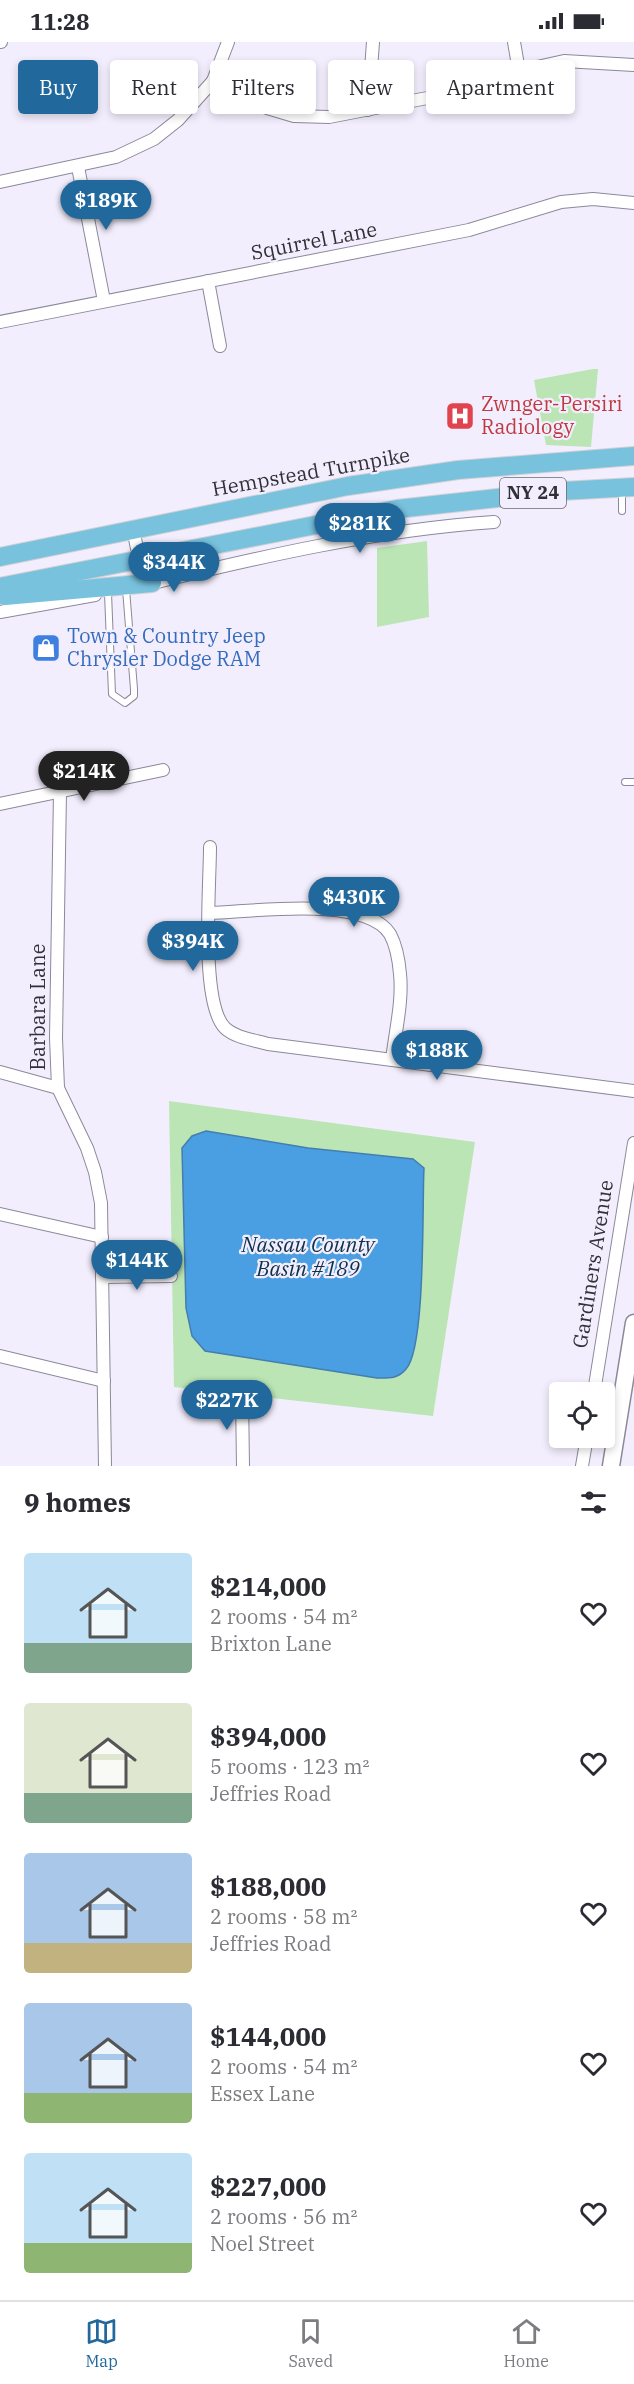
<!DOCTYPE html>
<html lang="en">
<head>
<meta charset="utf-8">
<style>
  body { margin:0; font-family:"IBM Plex Serif",serif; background:#f7f7f7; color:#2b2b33; height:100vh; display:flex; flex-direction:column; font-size:22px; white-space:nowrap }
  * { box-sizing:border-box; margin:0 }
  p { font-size:20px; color:#7c7c81 }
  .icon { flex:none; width:33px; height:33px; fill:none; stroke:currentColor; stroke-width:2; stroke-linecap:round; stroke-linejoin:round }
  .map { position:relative; height:1424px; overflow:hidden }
  .details { display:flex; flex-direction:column; background:#fff; flex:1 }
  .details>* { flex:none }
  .banner { position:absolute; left:18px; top:18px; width:598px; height:54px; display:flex; gap:12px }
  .controls { position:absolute; left:549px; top:1340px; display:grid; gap:12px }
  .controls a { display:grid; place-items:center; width:66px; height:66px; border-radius:6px; background:#fff; box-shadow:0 3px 9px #0003; font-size:30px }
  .price { position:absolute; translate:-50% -51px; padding:0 14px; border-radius:21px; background:#21689c; color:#fff; font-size:20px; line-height:39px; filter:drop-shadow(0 2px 3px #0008) }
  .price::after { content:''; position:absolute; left:50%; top:36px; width:18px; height:14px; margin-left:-9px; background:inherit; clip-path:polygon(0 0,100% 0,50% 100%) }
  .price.active { background:#222; color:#fff }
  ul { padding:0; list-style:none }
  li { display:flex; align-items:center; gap:18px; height:150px; padding:0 24px }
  li span { display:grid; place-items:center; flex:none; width:168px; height:120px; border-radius:6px; color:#555 }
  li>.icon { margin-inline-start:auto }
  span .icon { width:72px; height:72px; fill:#fffc; stroke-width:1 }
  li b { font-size:26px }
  h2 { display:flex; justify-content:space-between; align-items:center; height:72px; padding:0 24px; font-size:26px }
  .chip { padding:0 21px; border-radius:6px; background:#fff; box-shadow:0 3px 9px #0003; font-size:21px; line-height:54px }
  .chip.active { background:#21689c; color:#fff }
  .status { display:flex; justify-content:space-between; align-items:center; height:42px; padding:0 30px; background:#fff; direction:ltr }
  .status svg { height:16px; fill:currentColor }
  .menu { display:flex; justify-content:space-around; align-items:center; height:84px; border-top:2px solid #e1e1e2; background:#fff; font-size:16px; color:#7c7c81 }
  .menu a { display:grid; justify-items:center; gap:3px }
  .menu .active { color:#21689c }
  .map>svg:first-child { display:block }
  .green { fill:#bbe5b4 }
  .water { fill:#4a9fe2; stroke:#437eaf; stroke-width:1.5 }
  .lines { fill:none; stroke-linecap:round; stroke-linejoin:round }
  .service-casing { stroke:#8d8899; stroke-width:8 }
  .minor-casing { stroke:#8d8899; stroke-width:14 }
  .secondary-casing { stroke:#8d8899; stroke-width:19 }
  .primary-casing { stroke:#d2d1d3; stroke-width:20 }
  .service { stroke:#fff; stroke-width:6 }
  .minor { stroke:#fff; stroke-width:12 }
  .secondary { stroke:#fff; stroke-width:16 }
  .primary { stroke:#78c2de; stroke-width:18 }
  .labels { text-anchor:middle; stroke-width:4.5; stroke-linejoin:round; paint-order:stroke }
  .shield { fill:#f3eefd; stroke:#6c6972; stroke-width:1.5 }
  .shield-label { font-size:18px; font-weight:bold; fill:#323037 }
  .street-label { font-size:20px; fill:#323037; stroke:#f3eefd }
  .health-label { font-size:20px; fill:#be3a42; stroke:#f3eefd; text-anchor:start }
  .shop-label { font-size:20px; fill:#366cbe; stroke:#f3eefd; text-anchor:start }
  .water-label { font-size:21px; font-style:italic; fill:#0d314c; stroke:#f3eefd }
</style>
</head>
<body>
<div class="status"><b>11:28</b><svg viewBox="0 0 49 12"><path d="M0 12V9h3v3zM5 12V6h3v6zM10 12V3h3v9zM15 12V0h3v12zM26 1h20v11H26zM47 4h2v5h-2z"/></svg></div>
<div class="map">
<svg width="634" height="1424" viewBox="0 0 634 1424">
  <rect width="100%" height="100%" fill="#f3eefd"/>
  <!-- green -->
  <g class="green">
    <path d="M 593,327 L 598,327 L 591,405 L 546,403 L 534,338 Z"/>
    <path d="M 427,499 L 429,575 L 377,585 L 377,506 Z"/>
    <path d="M 169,1059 L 475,1100 L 433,1374 L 174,1345 Z"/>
  </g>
  <!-- water -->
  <path class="water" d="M 206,1089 L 308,1106 L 413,1117 L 424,1126 C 422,1162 426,1306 406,1327 C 398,1337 389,1336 377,1336 L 205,1309 L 192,1294 L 186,1266 L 182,1106 L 192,1094 Z"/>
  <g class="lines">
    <!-- service casing -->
    <g class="service-casing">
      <g id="service">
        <path d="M 622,469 L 622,447"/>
        <path d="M 108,551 L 112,652 L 125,661 L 134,654 L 134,647 L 126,547"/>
        <path d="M 625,740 L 634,740"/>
      </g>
    </g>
    <!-- minor casing -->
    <g class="minor-casing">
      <g id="minor">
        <path d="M 0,0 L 1,0"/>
        <path d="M 514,0 L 519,29"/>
        <path d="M 213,39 L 267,66 L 294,74 L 329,75 L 448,52 L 519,29 L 564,19 L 634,23"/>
        <path d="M 368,68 L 373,0"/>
        <path d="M 78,125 L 104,259"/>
        <path d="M 0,140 L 116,115 L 154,97 L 178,78 L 213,39 L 228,0"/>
        <path d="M 208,239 L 220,304"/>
        <path d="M 0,280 L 469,188 L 561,160 L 593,157 L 634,161"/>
        <path d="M 133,487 L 139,516 L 162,531 L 178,531"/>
        <path d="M 145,543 C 259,515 376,488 494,480"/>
        <path d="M 0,570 L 95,553"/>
        <path d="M 60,750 L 56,996 L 58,1046 L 87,1106 L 95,1130 L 101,1161 L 105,1424"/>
        <path d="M 0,762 L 163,728"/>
        <path d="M 210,805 C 210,844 200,961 225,986 C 236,996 254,998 268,1002 L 634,1049"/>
        <path d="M 210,871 C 252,870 365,853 390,892 C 396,903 399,920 400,932 C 403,959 395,991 392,1018"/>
        <path d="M 0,1030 L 58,1046"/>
        <path d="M 0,1172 L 102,1195"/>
        <path d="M 102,1235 L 171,1234"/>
        <path d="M 0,1314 L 104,1339"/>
        <path d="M 594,1350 L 634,1101"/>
        <path d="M 242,1354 L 243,1424"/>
        <path d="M 582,1424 L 587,1395"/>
      </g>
    </g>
    <!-- secondary casing -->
    <g class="secondary-casing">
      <path id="secondary" d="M 611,1424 L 634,1281"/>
    </g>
    <!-- primary casing -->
    <g class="primary-casing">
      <g id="primary">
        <path d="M 0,515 L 348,444 L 458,428 L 634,414"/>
        <path d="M 0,545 L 397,467 L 562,449 L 634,445"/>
        <path d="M 5,554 L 152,541"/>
      </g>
    </g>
    <!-- service -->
    <use href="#service" class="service"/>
    <!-- minor -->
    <use href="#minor" class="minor"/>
    <!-- secondary -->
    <use href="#secondary" class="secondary"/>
    <!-- primary -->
    <use href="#primary" class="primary"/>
  </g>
  <!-- icons -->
  <defs>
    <g id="hospital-square" transform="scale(1.5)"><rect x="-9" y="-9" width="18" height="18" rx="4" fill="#e0444e" stroke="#f3eefd"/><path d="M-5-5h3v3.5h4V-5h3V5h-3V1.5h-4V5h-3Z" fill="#fff"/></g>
    <g id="shop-square" transform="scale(1.5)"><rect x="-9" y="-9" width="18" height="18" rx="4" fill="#3f7fe0" stroke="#f3eefd"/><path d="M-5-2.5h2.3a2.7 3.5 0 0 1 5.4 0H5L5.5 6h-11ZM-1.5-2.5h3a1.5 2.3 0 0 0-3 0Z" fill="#fff"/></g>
  </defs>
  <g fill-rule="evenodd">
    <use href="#hospital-square" x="460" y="374"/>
    <use href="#shop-square" x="46" y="606"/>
  </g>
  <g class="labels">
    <!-- shield labels -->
    <rect class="shield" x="500" y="436" width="66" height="30" rx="4.5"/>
    <g class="shield-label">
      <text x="533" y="457">NY 24</text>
    </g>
    <!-- street labels -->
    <g class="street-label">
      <text transform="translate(314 199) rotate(-11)" y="7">Squirrel Lane</text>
      <text transform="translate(311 430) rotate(-10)" y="7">Hempstead Turnpike</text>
      <text transform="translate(38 965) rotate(-90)" y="7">Barbara Lane</text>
      <text transform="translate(593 1222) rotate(-81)" y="7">Gardiners Avenue</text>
    </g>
    <!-- health labels -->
    <g class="health-label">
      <text x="481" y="369">Zwnger-Persiri<tspan x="481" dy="23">Radiology</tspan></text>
    </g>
    <!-- shop labels -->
    <g class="shop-label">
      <text x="67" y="601">Town &amp; Country Jeep<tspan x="67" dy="23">Chrysler Dodge RAM</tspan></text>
    </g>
    <!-- water labels -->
    <g class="water-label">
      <text x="308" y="1210">Nassau County<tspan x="308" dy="24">Basin #189</tspan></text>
    </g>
  </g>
</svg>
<div class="controls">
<a><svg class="icon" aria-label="locate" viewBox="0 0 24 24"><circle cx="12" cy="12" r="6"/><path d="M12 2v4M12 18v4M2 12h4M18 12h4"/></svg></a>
</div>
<b class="price" style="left:106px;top:189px">$189K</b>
<b class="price" style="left:360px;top:512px">$281K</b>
<b class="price" style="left:174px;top:551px">$344K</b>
<b class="price active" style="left:84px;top:760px">$214K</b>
<b class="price" style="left:354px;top:886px">$430K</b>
<b class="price" style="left:193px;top:930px">$394K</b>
<b class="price" style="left:437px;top:1039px">$188K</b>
<b class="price" style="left:137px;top:1249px">$144K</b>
<b class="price" style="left:227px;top:1389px">$227K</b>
<div class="banner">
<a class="chip active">Buy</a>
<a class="chip">Rent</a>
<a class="chip">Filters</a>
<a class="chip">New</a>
<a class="chip">Apartment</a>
</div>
</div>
<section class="details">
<h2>9 homes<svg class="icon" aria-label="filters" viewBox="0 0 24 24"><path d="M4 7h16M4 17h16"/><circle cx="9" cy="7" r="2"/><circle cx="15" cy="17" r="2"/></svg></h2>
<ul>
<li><span style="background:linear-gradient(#bfe0f5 75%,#7fa58c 0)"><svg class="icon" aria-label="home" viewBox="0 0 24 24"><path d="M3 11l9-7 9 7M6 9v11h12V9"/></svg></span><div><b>$214,000</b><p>2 rooms · 54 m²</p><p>Brixton Lane</p></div><svg class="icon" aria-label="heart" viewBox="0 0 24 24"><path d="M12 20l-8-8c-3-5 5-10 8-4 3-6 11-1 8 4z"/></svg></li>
<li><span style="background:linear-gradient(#dfe7d0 75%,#7fa58c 0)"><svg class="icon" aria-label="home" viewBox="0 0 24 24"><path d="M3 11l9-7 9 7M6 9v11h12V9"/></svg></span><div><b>$394,000</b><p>5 rooms · 123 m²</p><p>Jeffries Road</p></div><svg class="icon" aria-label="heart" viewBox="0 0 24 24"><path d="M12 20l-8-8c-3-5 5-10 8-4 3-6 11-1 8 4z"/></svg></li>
<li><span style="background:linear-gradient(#a9c7e8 75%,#c2b280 0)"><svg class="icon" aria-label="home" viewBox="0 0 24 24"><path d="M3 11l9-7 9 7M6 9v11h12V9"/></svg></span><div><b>$188,000</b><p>2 rooms · 58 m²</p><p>Jeffries Road</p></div><svg class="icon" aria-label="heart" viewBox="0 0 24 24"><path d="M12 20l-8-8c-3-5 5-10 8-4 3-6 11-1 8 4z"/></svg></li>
<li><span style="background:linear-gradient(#a9c7e8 75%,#8fb573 0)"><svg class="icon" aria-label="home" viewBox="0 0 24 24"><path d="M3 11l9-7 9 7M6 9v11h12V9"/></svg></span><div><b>$144,000</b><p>2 rooms · 54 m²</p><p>Essex Lane</p></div><svg class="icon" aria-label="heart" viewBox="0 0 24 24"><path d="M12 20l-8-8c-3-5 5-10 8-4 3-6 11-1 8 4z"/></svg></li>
<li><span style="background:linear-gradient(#bfe0f5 75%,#8fb573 0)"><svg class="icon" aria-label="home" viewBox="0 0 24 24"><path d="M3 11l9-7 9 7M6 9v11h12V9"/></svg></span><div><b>$227,000</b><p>2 rooms · 56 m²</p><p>Noel Street</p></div><svg class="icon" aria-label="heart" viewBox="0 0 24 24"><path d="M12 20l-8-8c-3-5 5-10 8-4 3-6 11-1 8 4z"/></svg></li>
</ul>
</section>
<nav class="menu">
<a class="active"><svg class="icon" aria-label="map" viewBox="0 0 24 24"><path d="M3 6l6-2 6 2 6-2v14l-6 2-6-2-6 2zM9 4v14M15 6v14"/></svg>Map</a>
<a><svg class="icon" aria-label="saved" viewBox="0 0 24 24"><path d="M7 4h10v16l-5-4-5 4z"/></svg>Saved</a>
<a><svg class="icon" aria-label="home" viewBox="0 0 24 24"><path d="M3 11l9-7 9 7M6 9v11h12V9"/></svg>Home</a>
</nav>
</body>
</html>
